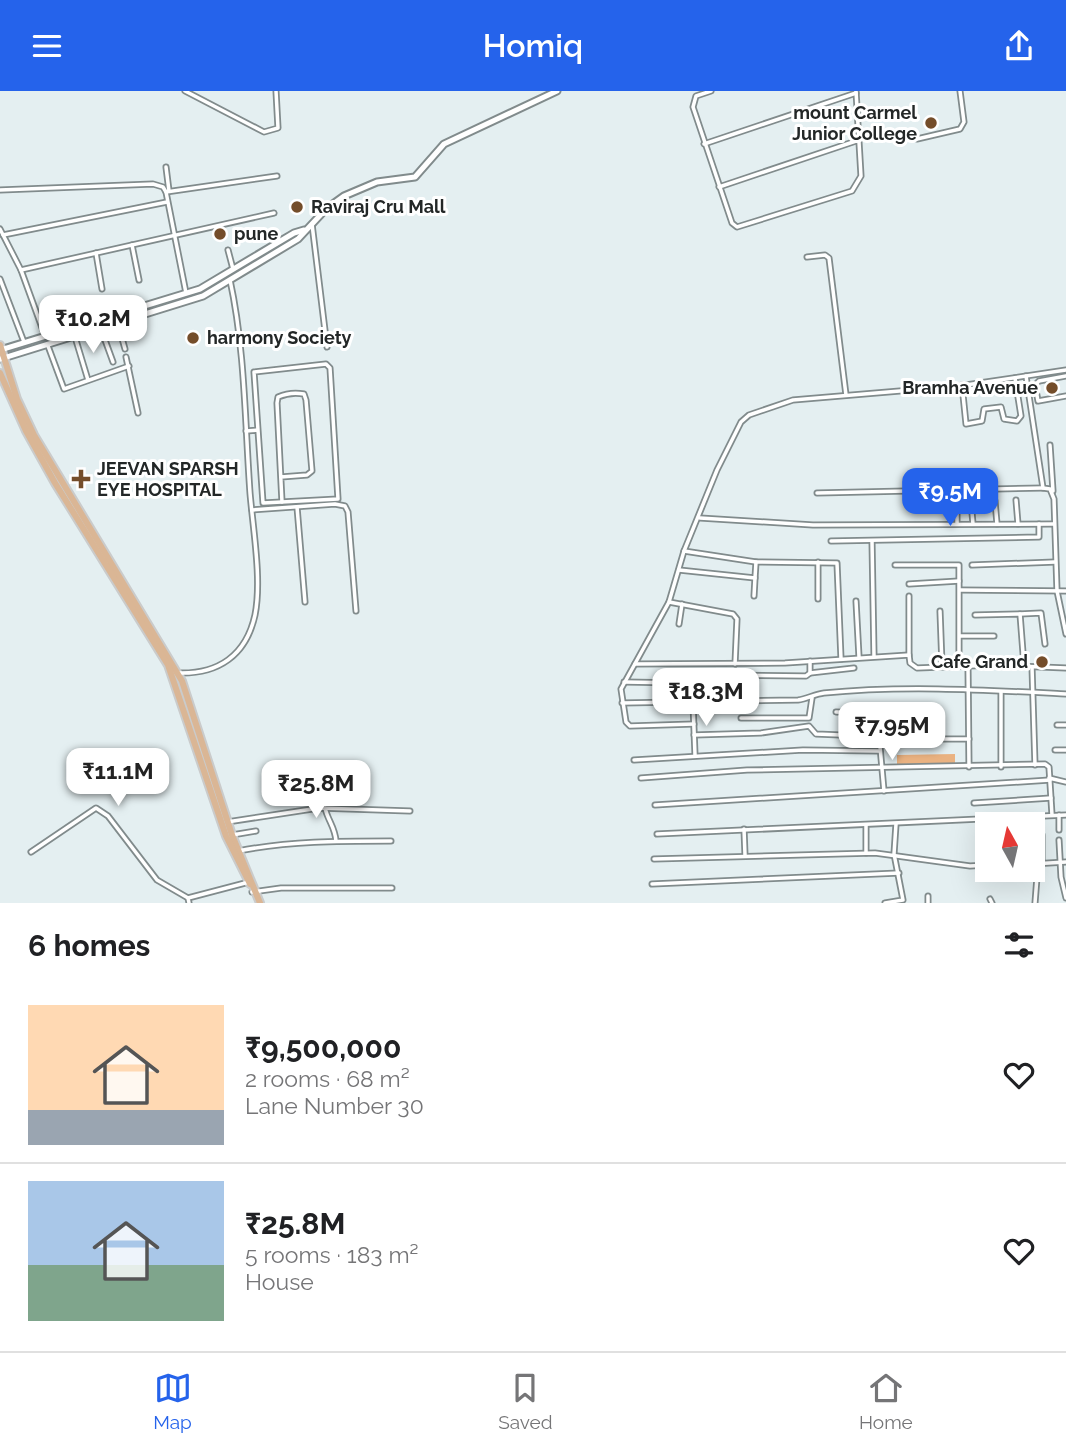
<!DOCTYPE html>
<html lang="en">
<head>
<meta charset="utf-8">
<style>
  body { margin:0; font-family:Raleway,sans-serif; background:#f2f2f2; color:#202124; height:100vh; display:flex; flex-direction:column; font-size:26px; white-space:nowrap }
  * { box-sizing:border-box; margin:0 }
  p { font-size:23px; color:#757577 }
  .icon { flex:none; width:38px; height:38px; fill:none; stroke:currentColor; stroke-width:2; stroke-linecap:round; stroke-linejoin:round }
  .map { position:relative; height:812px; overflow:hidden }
  .side { display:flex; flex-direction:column; background:#fff; flex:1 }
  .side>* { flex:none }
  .needle { width:46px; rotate:352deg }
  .fabs { position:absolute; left:975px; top:721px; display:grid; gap:14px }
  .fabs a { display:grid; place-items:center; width:70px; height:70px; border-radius:0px; background:#fff; box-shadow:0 7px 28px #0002; font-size:35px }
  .price { position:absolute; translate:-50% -60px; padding:0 16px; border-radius:14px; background:#fff; color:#222; font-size:23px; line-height:46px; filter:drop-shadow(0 2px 4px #0008) }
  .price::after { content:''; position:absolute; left:50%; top:42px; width:21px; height:16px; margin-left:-10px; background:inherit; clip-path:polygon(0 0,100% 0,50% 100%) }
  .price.selected { background:#2563eb; color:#fff }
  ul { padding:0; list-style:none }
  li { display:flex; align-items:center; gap:21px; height:175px; padding:0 28px }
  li+li { border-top:2px solid #e0e0e0 }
  li span { display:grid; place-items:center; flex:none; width:196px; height:140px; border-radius:0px; color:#555 }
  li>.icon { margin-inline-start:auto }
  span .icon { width:84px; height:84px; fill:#fffc; stroke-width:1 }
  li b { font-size:30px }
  h2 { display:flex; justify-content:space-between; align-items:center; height:84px; padding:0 28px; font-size:30px }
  header { display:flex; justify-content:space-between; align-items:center; height:91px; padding:0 28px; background:#2563eb; color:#fff; font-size:32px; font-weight:600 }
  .tab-bar { display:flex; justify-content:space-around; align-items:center; height:98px; border-top:2px solid #e0e0e0; background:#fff; font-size:19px; color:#757577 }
  .tab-bar a { display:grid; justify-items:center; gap:4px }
  .tab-bar .selected { color:#2563eb }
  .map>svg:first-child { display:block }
  .green { fill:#eab281 }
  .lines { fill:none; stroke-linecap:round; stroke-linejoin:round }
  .minor-casing { stroke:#818b8c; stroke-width:7 }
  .secondary-casing { stroke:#818b8c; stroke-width:9 }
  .primary-casing { stroke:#cacbcb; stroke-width:10 }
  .minor { stroke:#fff; stroke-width:3.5 }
  .secondary { stroke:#fff; stroke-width:5 }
  .primary { stroke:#dab695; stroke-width:6 }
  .poi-dot { fill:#744d2a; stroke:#fff; stroke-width:2.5 }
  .labels { text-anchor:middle; stroke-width:6; stroke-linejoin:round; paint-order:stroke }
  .poi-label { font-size:18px; font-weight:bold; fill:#232727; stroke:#fff; text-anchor:start }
</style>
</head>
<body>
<header><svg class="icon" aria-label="menu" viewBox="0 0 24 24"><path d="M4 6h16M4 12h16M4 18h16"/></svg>Homiq<svg class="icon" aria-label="share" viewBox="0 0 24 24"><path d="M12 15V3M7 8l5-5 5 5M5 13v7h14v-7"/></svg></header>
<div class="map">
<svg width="1066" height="812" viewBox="0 0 1066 812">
  <rect width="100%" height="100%" fill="#e4eff1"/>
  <!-- green -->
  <path class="green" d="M 955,663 L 955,675 L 897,676 L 897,664 Z"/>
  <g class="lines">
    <!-- minor casing -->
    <g class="minor-casing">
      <g id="minor">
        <path d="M 185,0 L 264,41 L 278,37 L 276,0"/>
        <path d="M 711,0 L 696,5 L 693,16 L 732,132 L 737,136 L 852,100 L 861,85 L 856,0"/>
        <path d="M 917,48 L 960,38 L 964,31 L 960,0"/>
        <path d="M 704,53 L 856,2"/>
        <path d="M 166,76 L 169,100"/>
        <path d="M 719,96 L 859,49"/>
        <path d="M 0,99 L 153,93 L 163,96 L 166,101 L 277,85"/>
        <path d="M 166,101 L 186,202"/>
        <path d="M 312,133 L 327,256"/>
        <path d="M 0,138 L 21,179 L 45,245"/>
        <path d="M 3,144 L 167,111"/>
        <path d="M 132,154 L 139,189"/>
        <path d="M 228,159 L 233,178"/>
        <path d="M 96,162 L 102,198"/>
        <path d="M 807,166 L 825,164 L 829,167 L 846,304"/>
        <path d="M 21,179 L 274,122"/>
        <path d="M 0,188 L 24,251"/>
        <path d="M 118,233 L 125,258"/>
        <path d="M 101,238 L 113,271"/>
        <path d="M 75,246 L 88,289"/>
        <path d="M 48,255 L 64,298 L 129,275"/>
        <path d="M 126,266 L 138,322"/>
        <path d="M 1026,285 L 1043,397 L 1050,398 L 1054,408 L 1057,500 L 1066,543"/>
        <path d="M 1066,285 L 1039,290 L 1035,294 L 1038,310 L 1066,305"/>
        <path d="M 962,294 L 966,333 L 982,330 L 984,318 L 1001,316 L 1004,328 L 1017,330 L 1021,325 L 1015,287"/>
        <path d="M 962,299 L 1015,292"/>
        <path d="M 246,340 L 258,339 L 254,281 L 326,273 L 330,277 L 338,408 L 263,412 L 258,339"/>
        <path d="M 1050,354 L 1053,400"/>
        <path d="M 281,386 L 307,384 L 312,380 L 306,309 L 304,303 C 294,301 287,302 278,306 L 277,312 L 282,411"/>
        <path d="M 817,402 L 1043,397"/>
        <path d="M 1016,409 L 1018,433"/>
        <path d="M 995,410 L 997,433"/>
        <path d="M 297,416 L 305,511"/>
        <path d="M 252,419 L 335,413 L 345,415 L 348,421 L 356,520"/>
        <path d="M 700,427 L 813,434 L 1054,433"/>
        <path d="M 957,433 L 957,411 L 971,410 L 973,433"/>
        <path d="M 831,450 L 1039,446 L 1039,433"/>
        <path d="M 872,450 L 874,565"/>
        <path d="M 684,460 L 756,471 L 837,472 L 841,568"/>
        <path d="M 818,471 L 818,508"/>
        <path d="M 895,474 L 959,474 L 959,575"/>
        <path d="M 972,474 L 1055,471"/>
        <path d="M 679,479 L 755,487 L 756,471"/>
        <path d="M 909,493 L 959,490"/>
        <path d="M 960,499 L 1066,500"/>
        <path d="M 754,505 L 755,487"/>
        <path d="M 909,505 L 909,564"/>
        <path d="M 856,510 L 859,566"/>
        <path d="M 669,511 L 733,523 L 737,528 L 735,573"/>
        <path d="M 940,520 L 942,574"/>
        <path d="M 1020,523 L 1041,522 L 1045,553"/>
        <path d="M 975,524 L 1020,523 L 1024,575"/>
        <path d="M 679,533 L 682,513"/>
        <path d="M 960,545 L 994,545"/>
        <path d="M 635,573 L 785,572 L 909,564 L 910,572 L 917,577 L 995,574 L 1066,577"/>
        <path d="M 968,575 L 969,676"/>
        <path d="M 1032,576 L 1035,674"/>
        <path d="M 179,582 C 218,583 246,565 255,524 C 262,489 253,438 250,402 C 245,332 245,258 230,189"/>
        <path d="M 810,582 L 854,577"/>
        <path d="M 700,584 L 806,585 L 810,582 L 810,570"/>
        <path d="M 624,591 L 683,592"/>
        <path d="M 622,612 L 798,609 C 807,608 815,603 824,602 C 903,594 987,599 1066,603"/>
        <path d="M 693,612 L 695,664"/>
        <path d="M 877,622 L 884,700"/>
        <path d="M 741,627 L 809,627 L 812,607"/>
        <path d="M 694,633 L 630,635 L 626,631 L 621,598 L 669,511 L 684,460 L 717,379 L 741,331 L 749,324 L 793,309 L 959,295 L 1066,279"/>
        <path d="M 1057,634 L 1066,634"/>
        <path d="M 694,644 L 761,642 L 809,635 L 816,643 L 939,648 L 939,625 L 836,621"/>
        <path d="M 939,648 L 969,648"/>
        <path d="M 1055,659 L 1066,659"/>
        <path d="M 634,669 L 803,659 L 879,660"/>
        <path d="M 1001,676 L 1001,601"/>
        <path d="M 641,687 L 747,679 L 1045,673 L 1049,676 L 1052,724"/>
        <path d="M 1049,687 L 1066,691"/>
        <path d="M 974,712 L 1051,707"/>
        <path d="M 655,714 L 1050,689"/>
        <path d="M 325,717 C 328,730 335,736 336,750"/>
        <path d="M 227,731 L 319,717 L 410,720"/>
        <path d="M 744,738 L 745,764"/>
        <path d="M 1059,739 L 1059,724"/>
        <path d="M 657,743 L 1066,724"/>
        <path d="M 232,744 L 256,740"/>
        <path d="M 1042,744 L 1042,772"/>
        <path d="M 1059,749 L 1061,786 L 1066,807"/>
        <path d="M 238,760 C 289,750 339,750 391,750"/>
        <path d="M 31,761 L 96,717 L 108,725 L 157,789 L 188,807"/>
        <path d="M 866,762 L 866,734"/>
        <path d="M 654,768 L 875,762 L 970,775 L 987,774"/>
        <path d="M 1032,773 L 1066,771"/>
        <path d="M 652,793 L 899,782"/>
        <path d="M 252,801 L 281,797 L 392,797"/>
        <path d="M 928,805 L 928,812"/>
        <path d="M 990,808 L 992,812"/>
        <path d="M 189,812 L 188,807 L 249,791"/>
        <path d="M 885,812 L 903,809 L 894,763 L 896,733"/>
        <path d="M 1035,812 L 1038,773"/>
      </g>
    </g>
    <!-- secondary casing -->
    <g class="secondary-casing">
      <g id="secondary">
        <path d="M 0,259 L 200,198 L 294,142 L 304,139"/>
        <path d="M 0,268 L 203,205 L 298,148 L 326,118 L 344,105 L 377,91 L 415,86 L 444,53 L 557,0"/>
      </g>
    </g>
    <!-- primary casing -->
    <g class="primary-casing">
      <g id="primary">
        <path d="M 0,254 L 17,308 L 34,344 L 182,590 L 232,744 L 260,812"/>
        <path d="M 0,282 L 26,340 L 55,392 L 168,574 L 226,745 L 250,793"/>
      </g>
    </g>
    <!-- minor -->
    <use href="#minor" class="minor"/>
    <!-- secondary -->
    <use href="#secondary" class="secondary"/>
    <!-- primary -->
    <use href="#primary" class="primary"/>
  </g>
  <!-- markers -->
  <g class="poi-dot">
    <circle cx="931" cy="32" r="7"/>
    <circle cx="297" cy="116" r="7"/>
    <circle cx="220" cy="143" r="7"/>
    <circle cx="193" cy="247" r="7"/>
    <circle cx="1052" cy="297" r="7"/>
    <path d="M77.5 377.5h7v7h7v7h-7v7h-7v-7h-7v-7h7z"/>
    <circle cx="1042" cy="571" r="7"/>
  </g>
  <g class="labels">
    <!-- poi labels -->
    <g class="poi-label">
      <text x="917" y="28" text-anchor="end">mount Carmel<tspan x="917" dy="21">Junior College</tspan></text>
      <text x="311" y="122">Raviraj Cru Mall</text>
      <text x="234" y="149">pune</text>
      <text x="207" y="253">harmony Society</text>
      <text x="1038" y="303" text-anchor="end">Bramha Avenue</text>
      <text x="97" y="384">JEEVAN SPARSH<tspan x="97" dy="21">EYE HOSPITAL</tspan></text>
      <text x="1028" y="577" text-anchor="end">Cafe Grand</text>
    </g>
  </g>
</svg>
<div class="fabs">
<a><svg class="needle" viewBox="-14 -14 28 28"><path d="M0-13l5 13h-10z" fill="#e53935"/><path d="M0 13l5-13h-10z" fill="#757577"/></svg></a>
</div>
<b class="price" style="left:93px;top:264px">₹10.2M</b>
<b class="price selected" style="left:950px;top:437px">₹9.5M</b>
<b class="price" style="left:706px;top:637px">₹18.3M</b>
<b class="price" style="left:892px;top:671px">₹7.95M</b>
<b class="price" style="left:118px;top:717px">₹11.1M</b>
<b class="price" style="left:316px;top:729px">₹25.8M</b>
</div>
<section class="side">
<h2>6 homes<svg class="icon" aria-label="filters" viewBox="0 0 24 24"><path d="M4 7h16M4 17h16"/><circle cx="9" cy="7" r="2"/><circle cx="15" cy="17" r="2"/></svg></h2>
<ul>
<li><span style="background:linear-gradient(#ffd9b3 75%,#9aa5b1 0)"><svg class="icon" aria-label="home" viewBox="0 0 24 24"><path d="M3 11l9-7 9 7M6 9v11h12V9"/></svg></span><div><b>₹9,500,000</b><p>2 rooms · 68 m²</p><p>Lane Number 30</p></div><svg class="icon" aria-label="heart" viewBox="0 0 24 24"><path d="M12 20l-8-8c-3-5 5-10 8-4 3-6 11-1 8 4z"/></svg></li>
<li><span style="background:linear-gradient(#a9c7e8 60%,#7fa58c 0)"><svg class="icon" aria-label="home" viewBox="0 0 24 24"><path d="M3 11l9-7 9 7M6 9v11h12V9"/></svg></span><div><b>₹25.8M</b><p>5 rooms · 183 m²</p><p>House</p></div><svg class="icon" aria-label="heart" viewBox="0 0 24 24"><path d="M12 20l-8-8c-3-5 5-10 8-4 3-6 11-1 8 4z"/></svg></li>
</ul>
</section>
<nav class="tab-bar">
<a class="selected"><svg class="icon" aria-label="map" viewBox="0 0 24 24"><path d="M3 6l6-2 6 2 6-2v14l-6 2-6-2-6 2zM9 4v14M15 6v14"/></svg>Map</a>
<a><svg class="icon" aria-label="saved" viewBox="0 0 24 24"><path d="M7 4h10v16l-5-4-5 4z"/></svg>Saved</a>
<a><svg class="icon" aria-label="home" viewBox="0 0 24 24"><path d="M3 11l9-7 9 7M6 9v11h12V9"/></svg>Home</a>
</nav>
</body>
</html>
